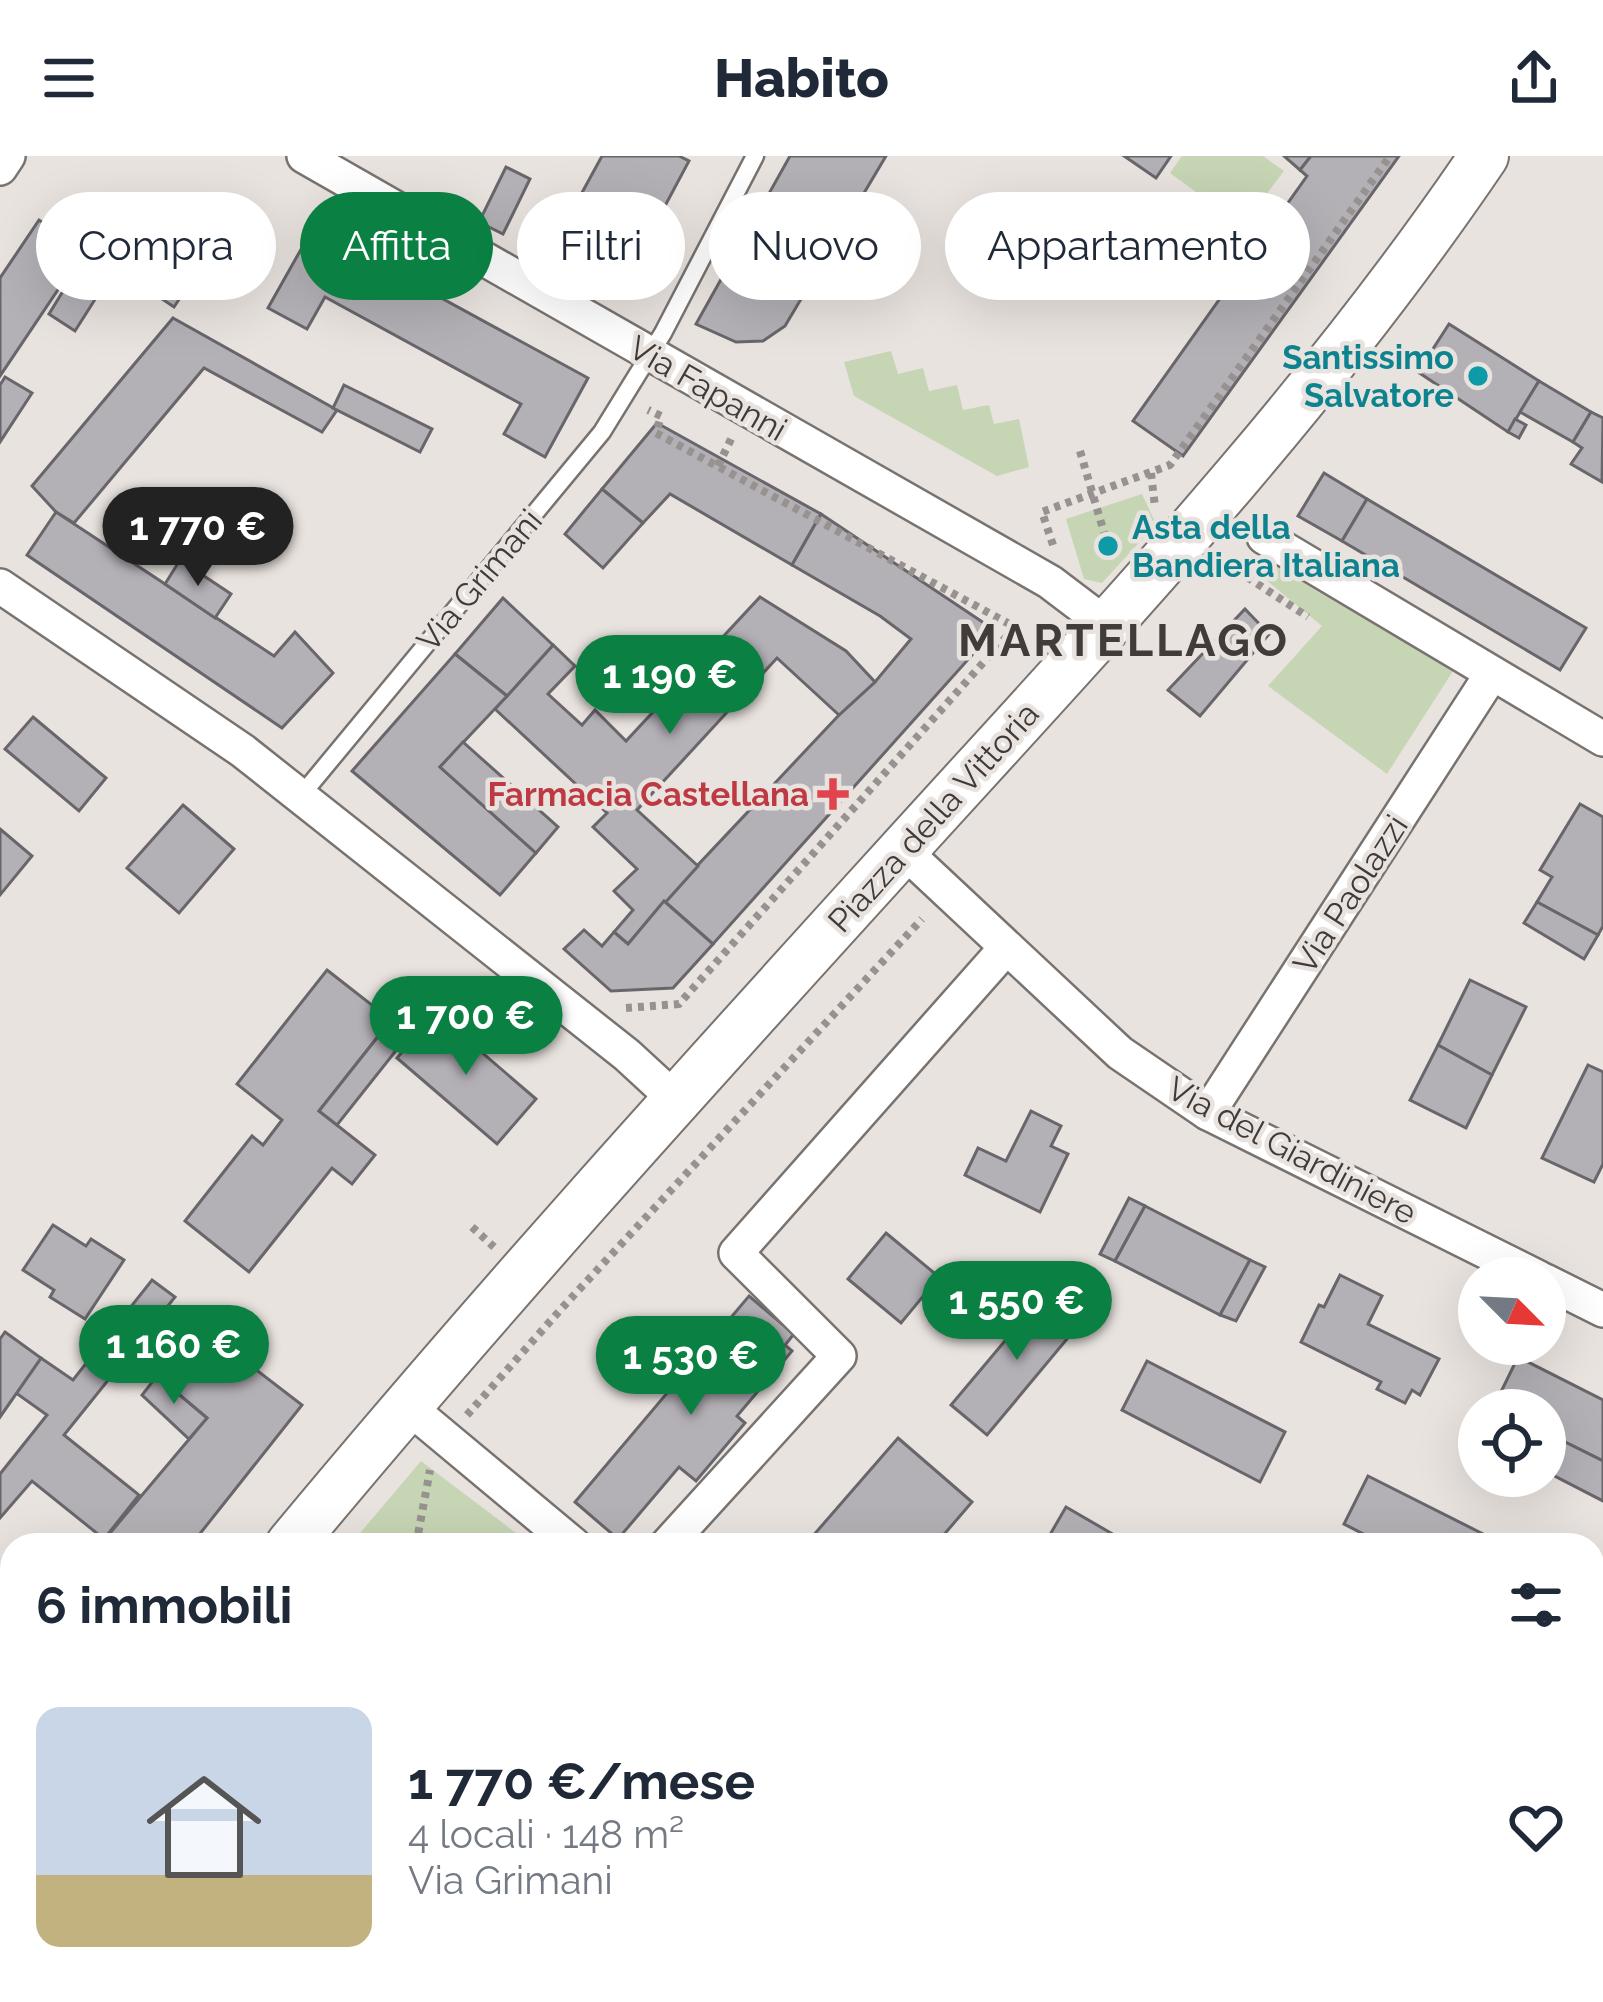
<!DOCTYPE html>
<html lang="it">
<head>
<meta charset="utf-8">
<style>
  body { margin:0; font-family:Raleway,sans-serif; background:#f6f6f7; color:#1f2937; height:100vh; display:flex; flex-direction:column; font-size:45px; white-space:nowrap }
  * { box-sizing:border-box; margin:0 }
  p { font-size:39px; color:#747a83 }
  .icon { flex:none; width:66px; height:66px; fill:none; stroke:currentColor; stroke-width:2; stroke-linecap:round; stroke-linejoin:round }
  .map { position:relative; flex:1; overflow:hidden }
  .drawer { position:absolute; left:0px; top:1377px; width:1605px; height:471px; display:flex; flex-direction:column; background:#fff; border-radius:36px 36px 0 0; box-shadow:0 12px 48px #0002 }
  .drawer>* { flex:none }
  .hud { position:absolute; left:36px; top:36px; width:1533px; height:108px; display:flex; gap:24px }
  .needle { width:78px; rotate:114deg }
  .controls { position:absolute; left:1458px; top:1101px; display:grid; gap:24px }
  .controls a { display:grid; place-items:center; width:108px; height:108px; border-radius:50%; background:#fff; box-shadow:0 12px 48px #0002; font-size:60px }
  .price { position:absolute; translate:-50% -102px; padding:0 27px; border-radius:42px; background:#0b8043; color:#fff; font-size:39px; line-height:78px; filter:drop-shadow(0 3px 6px #0008) }
  .price::after { content:''; position:absolute; left:50%; top:72px; width:36px; height:27px; margin-left:-18px; background:inherit; clip-path:polygon(0 0,100% 0,50% 100%) }
  .price.on { background:#222; color:#fff }
  ul { padding:0; list-style:none }
  li { display:flex; align-items:center; gap:36px; height:300px; padding:0 36px }
  li+li { border-top:3px solid #e0e1e3 }
  li span { display:grid; place-items:center; flex:none; width:336px; height:240px; border-radius:24px; color:#555 }
  li>.icon { margin-inline-start:auto }
  span .icon { width:144px; height:144px; fill:#fffc; stroke-width:1 }
  li b { font-size:51px }
  h2 { display:flex; justify-content:space-between; align-items:center; height:144px; padding:0 36px; font-size:51px }
  .tag { padding:0 42px; border-radius:54px; background:#fff; box-shadow:0 12px 48px #0002; font-size:42px; line-height:108px }
  .tag.on { background:#0b8043; color:#fff }
  header { display:flex; justify-content:space-between; align-items:center; height:156px; padding:0 36px; background:#fff; font-size:54px; font-weight:800 }
  .map>svg:first-child { display:block }
  .green { fill:#c6d5b4 }
  .building { fill:#b3b0b6; stroke:#69666b; stroke-width:3 }
  .lines { fill:none; stroke-linecap:round; stroke-linejoin:round }
  .lane-casing { stroke:#797370; stroke-width:21 }
  .street-casing { stroke:#797370; stroke-width:38 }
  .secondary-casing { stroke:#797370; stroke-width:52 }
  .path { stroke:#979290; stroke-width:8; stroke-dasharray:6 6; stroke-linecap:butt }
  .lane { stroke:#fff; stroke-width:16 }
  .street { stroke:#fff; stroke-width:33 }
  .secondary { stroke:#fff; stroke-width:48 }
  .culture-dot { fill:#0f9aa8; stroke:#e9e3df; stroke-width:4.5 }
  .health-dot { fill:#e0444e; stroke:#e9e3df; stroke-width:4.5 }
  .labels { text-anchor:middle; stroke-width:9; stroke-linejoin:round; paint-order:stroke }
  .culture-label { font-size:33px; font-weight:bold; fill:#0d838f; stroke:#e9e3df; text-anchor:end }
  .street-label { font-size:33px; fill:#3e3b3a; stroke:#e9e3df }
  .health-label { font-size:33px; font-weight:bold; fill:#be3a42; stroke:#e9e3df; text-anchor:end }
  .district-label { font-size:45px; font-weight:bold; letter-spacing:3px; fill:#413c39; stroke:#e9e3df }
</style>
</head>
<body>
<header><svg class="icon" aria-label="menu" viewBox="0 0 24 24"><path d="M4 6h16M4 12h16M4 18h16"/></svg>Habito<svg class="icon" aria-label="share" viewBox="0 0 24 24"><path d="M12 15V3M7 8l5-5 5 5M5 13v7h14v-7"/></svg></header>
<div class="map">
<svg width="1603" height="1846" viewBox="0 0 1603 1846">
  <rect width="100%" height="100%" fill="#e9e3df"/>
  <!-- green -->
  <g class="green">
    <path d="M 1182,0 L 1263,0 L 1284,15 L 1242,70 L 1170,17 Z"/>
    <path d="M 891,195 L 898,218 L 923,212 L 929,235 L 957,229 L 963,254 L 989,249 L 994,268 L 1019,263 L 1029,311 L 997,320 L 854,240 L 844,206 Z"/>
    <path d="M 1142,338 L 1156,368 L 1102,427 L 1084,423 L 1066,363 Z"/>
    <path d="M 1259,401 L 1453,515 L 1387,618 L 1268,530 L 1322,470 L 1248,409 Z"/>
    <path d="M 421,1305 L 524,1383 L 520,1389 L 350,1389 Z"/>
    <path d="M 1189,1836 L 1474,1836 L 1469,1846 L 1185,1846 Z"/>
  </g>
  <!-- building -->
  <g class="building">
    <path d="M 602,0 L 679,0 L 689,5 L 642,93 L 572,55 Z"/>
    <path d="M 790,0 L 886,0 L 785,170 L 763,185 L 736,186 L 696,168 Z"/>
    <path d="M 1124,0 L 1171,0 L 1156,22 Z"/>
    <path d="M 1284,0 L 1311,0 L 1300,14 Z"/>
    <path d="M 1311,0 L 1399,0 L 1183,300 L 1133,265 L 1307,20 L 1300,14 Z"/>
    <path d="M 506,11 L 530,23 L 503,78 L 479,66 Z"/>
    <path d="M 114,45 L 204,106 L 174,151 L 86,92 L 0,220 L 0,122 L 39,64 L 65,81 L 79,61 L 95,72 Z"/>
    <path d="M 313,72 L 588,222 L 545,301 L 504,278 L 521,248 L 325,141 L 307,173 L 268,152 Z"/>
    <path d="M 79,109 L 106,126 L 75,175 L 49,158 Z"/>
    <path d="M 173,162 L 337,254 L 322,276 L 204,212 L 74,367 L 56,356 L 32,330 Z"/>
    <path d="M 1449,168 L 1539,225 L 1508,276 L 1418,216 Z"/>
    <path d="M 5,221 L 32,237 L 0,286 L 0,229 Z"/>
    <path d="M 1539,225 L 1591,256 L 1573,286 L 1520,256 Z"/>
    <path d="M 344,229 L 432,273 L 420,296 L 333,252 Z"/>
    <path d="M 1591,256 L 1603,262 L 1602,326 L 1571,308 L 1582,292 L 1573,286 Z"/>
    <path d="M 1515,263 L 1526,269 L 1519,282 L 1508,276 Z"/>
    <path d="M 657,267 L 821,358 L 792,409 L 670,338 L 643,367 L 602,333 Z"/>
    <path d="M 1324,317 L 1367,343 L 1342,385 L 1298,360 Z"/>
    <path d="M 602,333 L 643,367 L 603,412 L 565,378 Z"/>
    <path d="M 1367,343 L 1586,472 L 1560,514 L 1342,385 Z"/>
    <path d="M 56,356 L 274,500 L 295,476 L 333,517 L 282,572 L 27,399 Z"/>
    <path d="M 821,358 L 987,469 L 973,498 L 713,788 L 664,745 L 839,559 L 875,526 L 911,483 L 880,460 L 792,409 Z"/>
    <path d="M 180,404 L 231,438 L 215,462 L 165,428 Z"/>
    <path d="M 760,441 L 846,495 L 875,526 L 839,559 L 777,502 L 637,654 L 698,710 L 628,788 L 614,776 L 633,754 L 614,735 L 637,713 L 593,671 L 607,657 L 495,553 L 553,489 L 575,510 L 548,538 L 582,569 L 595,554 L 626,585 Z"/>
    <path d="M 503,442 L 553,489 L 507,540 L 455,498 Z"/>
    <path d="M 1245,453 L 1269,478 L 1200,560 L 1168,534 Z"/>
    <path d="M 455,498 L 507,540 L 440,611 L 536,697 L 500,739 L 352,615 Z"/>
    <path d="M 33,561 L 106,622 L 79,655 L 5,593 Z"/>
    <path d="M 463,586 L 558,671 L 536,697 L 440,611 Z"/>
    <path d="M 1580,648 L 1603,661 L 1603,770 L 1598,779 L 1537,746 L 1552,721 L 1540,714 Z"/>
    <path d="M 183,649 L 234,693 L 179,757 L 127,712 Z"/>
    <path d="M 0,673 L 32,700 L 0,739 Z"/>
    <path d="M 664,745 L 713,788 L 673,832 L 611,835 L 564,793 L 584,774 L 602,790 L 614,776 L 628,788 Z"/>
    <path d="M 1537,746 L 1598,779 L 1584,803 L 1524,767 Z"/>
    <path d="M 327,814 L 391,864 L 319,955 L 375,999 L 352,1028 L 332,1012 L 249,1116 L 185,1065 L 252,980 L 263,989 L 282,964 L 237,928 Z"/>
    <path d="M 1470,824 L 1526,851 L 1492,919 L 1438,889 Z"/>
    <path d="M 436,857 L 536,943 L 497,988 L 397,902 Z"/>
    <path d="M 384,873 L 402,887 L 337,969 L 319,955 Z"/>
    <path d="M 1438,889 L 1492,919 L 1466,972 L 1410,944 Z"/>
    <path d="M 1588,909 L 1603,916 L 1603,1008 L 1594,1026 L 1542,1002 Z"/>
    <path d="M 1031,955 L 1061,970 L 1051,990 L 1068,998 L 1040,1056 L 965,1019 L 978,992 L 1006,1005 Z"/>
    <path d="M 1129,1042 L 1145,1050 L 1115,1105 L 1100,1098 Z"/>
    <path d="M 1145,1050 L 1250,1104 L 1220,1159 L 1115,1105 Z"/>
    <path d="M 53,1069 L 86,1090 L 91,1083 L 124,1104 L 85,1163 L 50,1141 L 54,1134 L 23,1114 Z"/>
    <path d="M 886,1077 L 939,1121 L 901,1167 L 848,1123 Z"/>
    <path d="M 1250,1104 L 1265,1111 L 1236,1165 L 1220,1159 Z"/>
    <path d="M 1340,1119 L 1382,1140 L 1368,1168 L 1439,1203 L 1420,1239 L 1412,1234 L 1405,1247 L 1377,1233 L 1381,1226 L 1301,1186 L 1319,1149 L 1324,1151 Z"/>
    <path d="M 152,1124 L 175,1141 L 64,1279 L 139,1339 L 104,1383 L 32,1325 L 0,1362 L 0,1318 L 47,1259 L 16,1237 L 41,1202 L 73,1224 Z"/>
    <path d="M 1047,1135 L 1082,1165 L 987,1279 L 951,1249 Z"/>
    <path d="M 749,1140 L 794,1178 L 785,1189 L 792,1195 L 737,1260 L 745,1267 L 696,1325 L 679,1311 L 618,1383 L 575,1346 Z"/>
    <path d="M 198,1169 L 302,1249 L 191,1389 L 100,1389 L 207,1262 L 157,1220 Z"/>
    <path d="M 5,1176 L 41,1202 L 0,1261 L 0,1183 Z"/>
    <path d="M 1518,1201 L 1603,1244 L 1603,1305 L 1545,1276 L 1545,1254 L 1502,1254 L 1494,1250 Z"/>
    <path d="M 1147,1205 L 1285,1276 L 1260,1326 L 1122,1254 Z"/>
    <path d="M 157,1220 L 207,1262 L 189,1283 L 142,1239 Z"/>
    <path d="M 1545,1276 L 1603,1305 L 1603,1345 L 1545,1315 Z"/>
    <path d="M 898,1282 L 972,1346 L 935,1389 L 805,1389 Z"/>
    <path d="M 1368,1320 L 1505,1389 L 1385,1389 L 1344,1368 Z"/>
    <path d="M 1066,1351 L 1116,1380 L 1111,1389 L 1044,1389 Z"/>
    <path d="M 0,1417 L 12,1424 L 12,1457 L 0,1450 Z"/>
    <path d="M 1593,1432 L 1603,1437 L 1603,1519 L 1593,1514 Z"/>
    <path d="M 0,1450 L 12,1457 L 12,1537 L 0,1529 Z"/>
    <path d="M 61,1836 L 171,1836 L 182,1846 L 58,1846 L 55,1843 Z"/>
    <path d="M 213,1836 L 227,1836 L 248,1846 L 209,1846 Z"/>
    <path d="M 700,1836 L 746,1836 L 767,1846 L 696,1846 Z"/>
    <path d="M 832,1836 L 882,1836 L 895,1843 L 893,1846 L 826,1846 Z"/>
    <path d="M 1546,1836 L 1569,1836 L 1588,1846 L 1540,1846 Z"/>
  </g>
  <g class="lines">
    <!-- lane casing -->
    <g class="lane-casing">
      <path id="lane" d="M 299,642 L 602,276 L 663,177 L 755,0"/>
    </g>
    <!-- street casing -->
    <g class="street-casing">
      <g id="street">
        <path d="M 304,0 L 1050,426 L 1108,470"/>
        <path d="M 0,12 L 8,0"/>
        <path d="M 1264,381 L 1603,583"/>
        <path d="M 0,430 L 243,595 L 627,899 L 678,946"/>
        <path d="M 903,694 L 1120,897 L 1208,957 L 1539,1122"/>
        <path d="M 1208,957 L 1491,519"/>
        <path d="M 1545,1125 L 1603,1154"/>
        <path d="M 406,1249 L 574,1389"/>
        <path d="M 667,1389 L 839,1200 L 736,1097 L 1006,792"/>
        <path d="M 0,1572 L 12,1580"/>
        <path d="M 1593,1611 L 1603,1592"/>
        <path d="M 663,1846 L 668,1836"/>
        <path d="M 946,1846 L 952,1836"/>
        <path d="M 1469,1846 L 1474,1836"/>
      </g>
    </g>
    <!-- secondary casing -->
    <g class="secondary-casing">
      <g id="secondary">
        <path d="M 290,1389 C 480,1160 680,939 880,719 C 1091,486 1308,260 1484,0"/>
        <path d="M 0,1776 L 12,1759"/>
        <path d="M 1113,1836 L 1134,1846"/>
      </g>
    </g>
    <!-- path -->
    <g class="path">
      <path d="M 1080,295 L 1108,390"/>
      <path d="M 718,310 L 732,281"/>
      <path d="M 1151,317 L 1155,351"/>
      <path d="M 1053,389 L 1042,356 L 1170,309 L 1390,0"/>
      <path d="M 1227,408 L 1308,461"/>
      <path d="M 626,852 L 679,848 L 1015,471 L 656,277 L 661,260 L 648,254"/>
      <path d="M 472,1071 L 494,1091"/>
      <path d="M 467,1259 L 562,1152 L 922,763"/>
      <path d="M 416,1389 L 430,1314"/>
      <path d="M 0,1652 L 12,1632"/>
      <path d="M 0,1841 L 12,1820"/>
    </g>
    <!-- lane -->
    <use href="#lane" class="lane"/>
    <!-- street -->
    <use href="#street" class="street"/>
    <!-- secondary -->
    <use href="#secondary" class="secondary"/>
  </g>
  <!-- markers -->
  <g class="culture-dot">
    <circle cx="1478" cy="220" r="12"/>
    <circle cx="1108" cy="390" r="12"/>
  </g>
  <path class="health-dot" d="M827 620h12v12h12v12h-12v12h-12v-12h-12v-12h12z"/>
  <g class="labels">
    <!-- culture labels -->
    <g class="culture-label">
      <text x="1454" y="213">Santissimo<tspan x="1454" dy="38">Salvatore</tspan></text>
      <text x="1132" y="383" text-anchor="start">Asta della<tspan x="1132" dy="38">Bandiera Italiana</tspan></text>
    </g>
    <!-- street labels -->
    <g class="street-label">
      <text transform="translate(708 232) rotate(30)" y="12">Via Fapanni</text>
      <text transform="translate(479 424) rotate(-50)" y="12">Via Grimani</text>
      <text transform="translate(933 661) rotate(-48)" y="12">Piazza della Vittoria</text>
      <text transform="translate(1350 738) rotate(-57)" y="12">Via Paolazzi</text>
      <text transform="translate(1292 994) rotate(28)" y="12">Via del Giardiniere</text>
    </g>
    <!-- health labels -->
    <g class="health-label">
      <text x="809" y="650">Farmacia Castellana</text>
    </g>
    <!-- district labels -->
    <g class="district-label">
      <text x="1124" y="500">MARTELLAGO</text>
    </g>
  </g>
</svg>
<div class="controls">
<a><svg class="needle" viewBox="-14 -14 28 28"><path d="M0-13l5 13h-10z" fill="#e53935"/><path d="M0 13l5-13h-10z" fill="#747a83"/></svg></a>
<a><svg class="icon" aria-label="locate" viewBox="0 0 24 24"><circle cx="12" cy="12" r="6"/><path d="M12 2v4M12 18v4M2 12h4M18 12h4"/></svg></a>
</div>
<b class="price on" style="left:198px;top:433px">1 770 €</b>
<b class="price" style="left:670px;top:581px">1 190 €</b>
<b class="price" style="left:466px;top:922px">1 700 €</b>
<b class="price" style="left:1017px;top:1207px">1 550 €</b>
<b class="price" style="left:174px;top:1251px">1 160 €</b>
<b class="price" style="left:691px;top:1262px">1 530 €</b>
<div class="hud">
<a class="tag">Compra</a>
<a class="tag on">Affitta</a>
<a class="tag">Filtri</a>
<a class="tag">Nuovo</a>
<a class="tag">Appartamento</a>
</div>
<section class="drawer">
<h2>6 immobili<svg class="icon" aria-label="filters" viewBox="0 0 24 24"><path d="M4 7h16M4 17h16"/><circle cx="9" cy="7" r="2"/><circle cx="15" cy="17" r="2"/></svg></h2>
<ul>
<li><span style="background:linear-gradient(#c9d6e8 70%,#c2b280 0)"><svg class="icon" aria-label="home" viewBox="0 0 24 24"><path d="M3 11l9-7 9 7M6 9v11h12V9"/></svg></span><div><b>1 770 €/mese</b><p>4 locali · 148 m²</p><p>Via Grimani</p></div><svg class="icon" aria-label="heart" viewBox="0 0 24 24"><path d="M12 20l-8-8c-3-5 5-10 8-4 3-6 11-1 8 4z"/></svg></li>
</ul>
</section>
</div>
</body>
</html>
